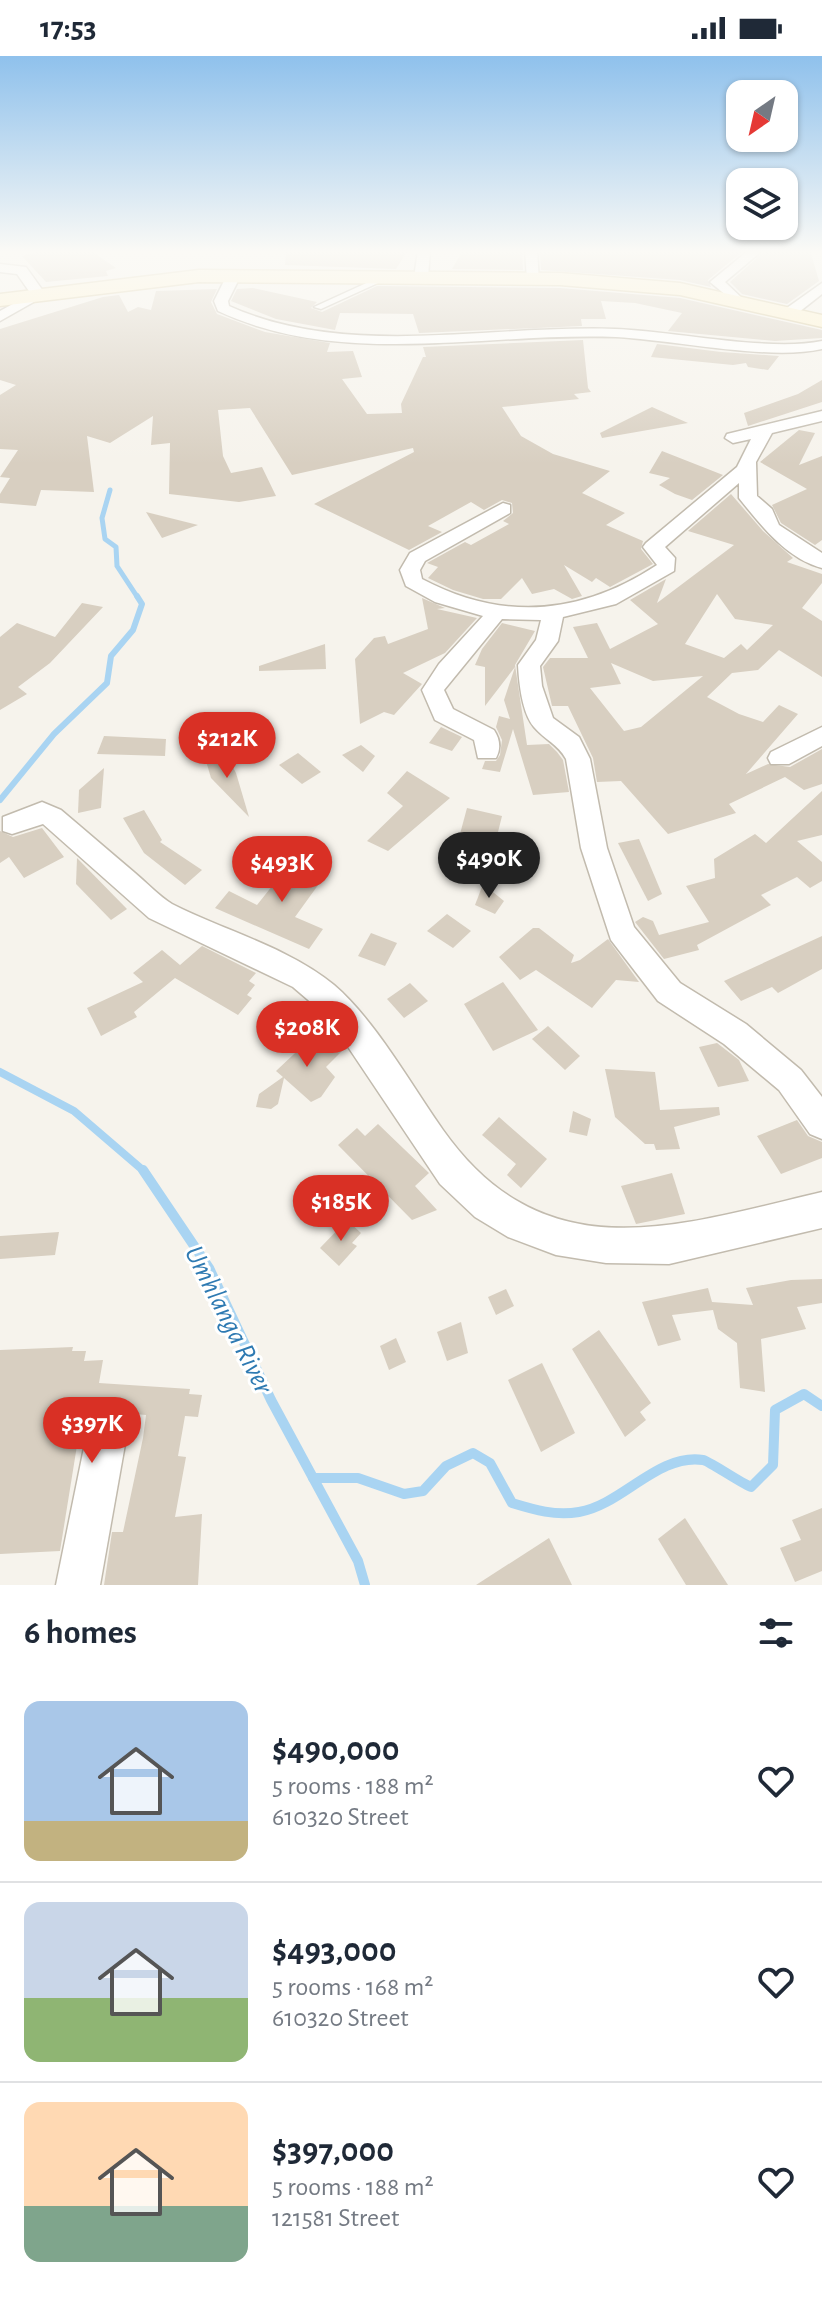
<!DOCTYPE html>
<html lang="en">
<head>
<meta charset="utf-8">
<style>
  body { margin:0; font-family:"Alegreya Sans",sans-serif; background:#f6f6f7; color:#1f2937; height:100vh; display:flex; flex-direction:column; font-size:30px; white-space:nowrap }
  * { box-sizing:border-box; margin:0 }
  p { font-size:26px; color:#747a83 }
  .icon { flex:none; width:44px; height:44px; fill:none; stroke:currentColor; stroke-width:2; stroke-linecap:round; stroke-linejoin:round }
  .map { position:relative; height:1529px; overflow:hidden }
  .sheet { display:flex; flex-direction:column; background:#fff; flex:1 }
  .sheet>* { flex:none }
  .needle { width:52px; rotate:214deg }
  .tools { position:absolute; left:726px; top:24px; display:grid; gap:16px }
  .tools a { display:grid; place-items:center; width:72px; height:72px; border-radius:16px; background:#fff; box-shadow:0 2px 6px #0004; font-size:40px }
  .price { position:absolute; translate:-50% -68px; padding:0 18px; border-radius:28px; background:#d93025; color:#fff; font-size:26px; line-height:52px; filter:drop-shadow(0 2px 4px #0008) }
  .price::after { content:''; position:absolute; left:50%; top:48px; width:24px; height:18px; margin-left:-12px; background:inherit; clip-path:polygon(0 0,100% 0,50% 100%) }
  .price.selected { background:#222; color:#fff }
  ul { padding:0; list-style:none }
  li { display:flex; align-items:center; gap:24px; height:200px; padding:0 24px }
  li+li { border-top:2px solid #e0e1e3 }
  li span { display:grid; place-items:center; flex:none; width:224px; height:160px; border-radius:16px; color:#555 }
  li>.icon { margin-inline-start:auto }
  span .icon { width:96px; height:96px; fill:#fffc; stroke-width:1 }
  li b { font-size:34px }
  h2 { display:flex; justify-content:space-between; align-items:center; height:96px; padding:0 24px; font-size:34px }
  .status { display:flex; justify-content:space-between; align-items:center; height:56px; padding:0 40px; background:#fff; direction:ltr }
  .status svg { height:22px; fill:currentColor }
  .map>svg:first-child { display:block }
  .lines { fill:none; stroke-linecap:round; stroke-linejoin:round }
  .stream-far3 { stroke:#a9d4f2; stroke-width:5 }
  .stream-far2 { stroke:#a9d4f2; stroke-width:6 }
  .stream-far1 { stroke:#a9d4f2; stroke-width:8 }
  .stream { stroke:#a9d4f2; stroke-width:10 }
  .building { fill:#d8cfc1; fill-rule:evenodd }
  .lane-casing { stroke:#c2bbae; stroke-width:3 }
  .street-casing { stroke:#c2bbae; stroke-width:3 }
  .secondary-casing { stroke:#d6c79b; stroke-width:3 }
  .lane { fill:#fff; fill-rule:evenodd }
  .street { fill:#fff; fill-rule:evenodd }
  .secondary { fill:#fff3cd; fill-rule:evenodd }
  .labels { text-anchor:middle; stroke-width:6; stroke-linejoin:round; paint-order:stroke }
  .near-water-label { font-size:28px; font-style:italic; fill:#2e7ab2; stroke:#fff }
</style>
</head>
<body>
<div class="status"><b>17:53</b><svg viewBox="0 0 49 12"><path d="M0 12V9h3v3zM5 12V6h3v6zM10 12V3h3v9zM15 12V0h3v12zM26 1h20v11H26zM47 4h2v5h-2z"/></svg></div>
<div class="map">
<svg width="822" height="1529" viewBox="0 0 822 1529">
  <rect width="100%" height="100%" fill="#f6f3ec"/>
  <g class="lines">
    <!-- stream-far3 -->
    <path class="stream-far3" d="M 110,434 L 102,462 L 105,483 L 116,491 L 117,510 L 138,542"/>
    <!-- stream-far2 -->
    <path class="stream-far2" d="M 0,744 L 54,678 L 107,627 L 111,600 L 133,574 L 142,548 L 137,540"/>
    <!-- stream-far1 -->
    <path class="stream-far1" d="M 0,1016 L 74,1055 L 145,1116"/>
    <!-- stream -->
    <g class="stream">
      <path d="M 143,1114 L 209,1212 L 271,1344 L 358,1505 L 365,1529"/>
      <path d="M 313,1422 L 358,1422 L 404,1438 L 423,1435 L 446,1410 L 473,1397 L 490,1407 L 512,1447 C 535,1454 555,1460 579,1456 C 622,1449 658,1397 703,1404 C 709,1405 739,1426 751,1431 L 773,1409 L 775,1354 L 804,1338 L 822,1350"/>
    </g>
  </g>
  <!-- building -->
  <g class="building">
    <path d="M 45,194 L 90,194 L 116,212 L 106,215 L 108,220 L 46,226 L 22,200 Z"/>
    <path d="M 286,194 L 408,194 L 396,213 L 285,209 Z"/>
    <path d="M 463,194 L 522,194 L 523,214 L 452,213 Z"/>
    <path d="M 540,194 L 636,195 L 744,194 L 708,224 L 711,231 L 680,224 L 541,214 Z"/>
    <path d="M 766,194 L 810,194 L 819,225 L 787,248 L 742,238 L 730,226 Z"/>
    <path d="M 377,230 L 560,232 L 680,242 L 822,274 L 822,282 L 775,285 L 668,275 L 682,257 L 635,247 L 601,245 L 606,263 L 581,263 L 582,270 L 419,277 L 413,258 L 340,257 L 335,274 L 276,263 L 231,245 L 237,233 L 253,232 L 317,246 L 311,252 L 322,256 Z"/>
    <path d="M 217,233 L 211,246 L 217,258 L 265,276 L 330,287 L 327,296 L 353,295 L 362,321 L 342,323 L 367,358 L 402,357 L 401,348 L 423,301 L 426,301 L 423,291 L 583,284 L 588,332 L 591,336 L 574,338 L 579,343 L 502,351 L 521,380 L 553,398 L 610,415 L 582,437 L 625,457 L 606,469 L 643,485 L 641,493 L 653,508 L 610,531 L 596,522 L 592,526 L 564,509 L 582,540 L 572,543 L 554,533 L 532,538 L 522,522 L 501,543 L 483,543 L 453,534 L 428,522 L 438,511 L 427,507 L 465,486 L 471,489 L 509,468 L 503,465 L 513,457 L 512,447 L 502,444 L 484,454 L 471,446 L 428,470 L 442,476 L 409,494 L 314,448 L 414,396 L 413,392 L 292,419 L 250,352 L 218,354 L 223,400 L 231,417 L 262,411 L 276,440 L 239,446 L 169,438 L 170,387 L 151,389 L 153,360 L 110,387 L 87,380 L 94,436 L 41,434 L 36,450 L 0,447 L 0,438 L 10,422 L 0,421 L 18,394 L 0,393 L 0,339 L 16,329 L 0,324 L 0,273 L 103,241 L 119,239 L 128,256 L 138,251 L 151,254 L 156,235 Z"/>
    <path d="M 657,288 L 721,296 L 779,300 L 768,314 L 748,311 L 746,307 L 733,309 L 651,301 Z"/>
    <path d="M 822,324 L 822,346 L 748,370 L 744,357 L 798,338 Z"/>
    <path d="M 652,351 L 688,367 L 602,382 L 600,377 Z"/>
    <path d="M 799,374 L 815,377 L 799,409 L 822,400 L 822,484 L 815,489 L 781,467 L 772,449 L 807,433 L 760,406 Z"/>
    <path d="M 662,395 L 723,419 L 692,444 L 675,438 L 659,429 L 670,422 L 649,417 Z"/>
    <path d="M 731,438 L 763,475 L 793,502 L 787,506 L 822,518 L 822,527 L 802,552 L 822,565 L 822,621 L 779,594 L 758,614 L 732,617 L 707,641 L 739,658 L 763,666 L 779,649 L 798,658 L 746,718 L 768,708 L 790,711 L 822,693 L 822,728 L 804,734 L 785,721 L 729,748 L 736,757 L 668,778 L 621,725 L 597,726 L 593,702 L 568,650 L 552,650 L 543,611 L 550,602 L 588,602 L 573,571 L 597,567 L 610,593 L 658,568 L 630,544 L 666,523 L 657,547 L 734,489 L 688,475 ZM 717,538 L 735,563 L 773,569 L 747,594 L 741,588 L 724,602 L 685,588 ZM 611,607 L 653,625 L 703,620 L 641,671 L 624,675 L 590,632 L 621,628 Z"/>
    <path d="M 146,456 L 198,469 L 162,482 Z"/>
    <path d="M 422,542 L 445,552 L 437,553 L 477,562 L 445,597 L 403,617 L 422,628 L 394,659 L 384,656 L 360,668 L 355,603 L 374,582 L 385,580 L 388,588 L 428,573 Z"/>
    <path d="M 82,547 L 103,551 L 50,607 L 18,631 L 27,638 L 0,654 L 0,581 L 17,567 L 55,581 Z"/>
    <path d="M 502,567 L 535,575 L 515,609 L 527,689 L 549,688 L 557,696 L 563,704 L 569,736 L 533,739 L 513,673 L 500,716 L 482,713 L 485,705 L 496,705 L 500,699 L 502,684 L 496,671 L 499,660 L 510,663 L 504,644 L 515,611 L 485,650 L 485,611 L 475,609 L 482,593 Z"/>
    <path d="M 325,588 L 326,613 L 259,615 L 259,610 Z"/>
    <path d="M 441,671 L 462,681 L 452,695 L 429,687 Z"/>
    <path d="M 104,680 L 166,683 L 165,700 L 97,698 Z"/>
    <path d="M 361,689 L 375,700 L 363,716 L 342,699 Z"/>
    <path d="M 298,697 L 321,716 L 302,728 L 279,709 Z"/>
    <path d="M 227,700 L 236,717 L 249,761 L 211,722 L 206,705 Z"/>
    <path d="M 104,712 L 101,752 L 78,757 L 79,734 Z"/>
    <path d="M 407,715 L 450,742 L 388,795 L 367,785 L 403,750 L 387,737 Z"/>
    <path d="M 822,735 L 822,779 L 797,785 L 822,806 L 822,825 L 810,832 L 797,821 L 761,839 L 771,849 L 697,889 L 699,894 L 664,903 L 635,866 L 643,861 L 653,865 L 659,879 L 709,866 L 686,830 L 715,822 L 714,803 L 755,778 L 766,787 Z"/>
    <path d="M 467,752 L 502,760 L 491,804 L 453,804 Z"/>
    <path d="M 144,754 L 162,784 L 160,786 L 202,814 L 185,829 L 144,797 L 123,762 Z"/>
    <path d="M 42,772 L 64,801 L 24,822 L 9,801 L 0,807 L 0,775 L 13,781 Z"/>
    <path d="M 639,783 L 662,838 L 648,845 L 618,787 Z"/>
    <path d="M 296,800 L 329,814 L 295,861 L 323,873 L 309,893 L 215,852 L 229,835 L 257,849 Z"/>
    <path d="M 77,802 L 78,803 L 127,853 L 111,864 L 76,828 Z"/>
    <path d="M 483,828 L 504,845 L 495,858 L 475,849 Z"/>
    <path d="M 447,858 L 471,875 L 453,892 L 427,875 Z"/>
    <path d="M 533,872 L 539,872 L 574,899 L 571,907 L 580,904 L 608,883 L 639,926 L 616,924 L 592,952 L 536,914 L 520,924 L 499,901 Z"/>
    <path d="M 371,877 L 397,887 L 385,910 L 358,900 Z"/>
    <path d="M 822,880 L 822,913 L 778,937 L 772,931 L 741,945 L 724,925 Z"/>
    <path d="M 202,890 L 256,917 L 249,925 L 255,929 L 247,939 L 252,942 L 238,959 L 175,922 L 134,956 L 137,961 L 101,980 L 87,952 L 143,926 L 133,917 L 162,894 L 180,909 Z"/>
    <path d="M 503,926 L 538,974 L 493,995 L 464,948 Z"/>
    <path d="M 410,927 L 428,945 L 404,962 L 387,943 Z"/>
    <path d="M 328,966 L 345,992 L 326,1011 L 335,1021 L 321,1041 L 311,1046 L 284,1022 L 278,1048 L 271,1053 L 256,1051 L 259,1038 L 283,1021 L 276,1015 Z"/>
    <path d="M 548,970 L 580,1000 L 565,1014 L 532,983 Z"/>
    <path d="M 717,987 L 739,1004 L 749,1025 L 718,1031 L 699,991 Z"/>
    <path d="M 605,1013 L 655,1016 L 660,1054 L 719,1051 L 720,1059 L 674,1071 L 680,1093 L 656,1094 L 654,1088 L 645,1088 L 615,1061 Z"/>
    <path d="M 573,1055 L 591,1063 L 587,1080 L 569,1076 Z"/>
    <path d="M 499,1061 L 547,1103 L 521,1132 L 507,1119 L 516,1108 L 482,1079 Z"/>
    <path d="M 797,1064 L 808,1080 L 822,1086 L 822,1102 L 781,1118 L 757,1080 Z"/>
    <path d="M 378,1068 L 429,1117 L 415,1130 L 437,1154 L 412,1164 L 338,1089 L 357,1072 L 365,1080 Z"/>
    <path d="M 672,1117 L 685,1158 L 636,1168 L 621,1130 Z"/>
    <path d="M 347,1164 L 361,1177 L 352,1187 L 357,1190 L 339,1210 L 320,1192 Z"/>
    <path d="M 59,1176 L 55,1199 L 0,1203 L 0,1180 Z"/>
    <path d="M 822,1223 L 822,1247 L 797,1251 L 806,1273 L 761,1283 L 765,1336 L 740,1332 L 737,1287 L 718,1273 L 713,1254 L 672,1259 L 681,1284 L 658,1290 L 642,1246 L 708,1232 L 712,1246 L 753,1249 L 746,1232 L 791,1224 Z"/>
    <path d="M 506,1233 L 514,1250 L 496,1259 L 488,1241 Z"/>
    <path d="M 461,1266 L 468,1297 L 447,1305 L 437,1276 Z"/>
    <path d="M 599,1274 L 651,1347 L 640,1356 L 646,1364 L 625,1381 L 572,1293 Z"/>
    <path d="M 396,1282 L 406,1306 L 389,1314 L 380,1290 Z"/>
    <path d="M 73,1291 L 72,1295 L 86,1295 L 84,1305 L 103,1304 L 99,1327 L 190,1333 L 189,1338 L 202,1339 L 198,1361 L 185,1360 L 178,1400 L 186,1401 L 175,1461 L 202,1458 L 198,1529 L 104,1529 L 112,1476 L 123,1476 L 143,1382 L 146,1359 L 125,1357 L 128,1344 L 84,1346 L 60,1495 L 0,1498 L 0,1294 Z"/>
    <path d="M 542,1307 L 575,1377 L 541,1396 L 508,1324 Z"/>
    <path d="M 822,1452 L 822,1515 L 795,1526 L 780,1492 L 801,1484 L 792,1464 Z"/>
    <path d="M 685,1462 L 728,1529 L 686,1529 L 658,1483 Z"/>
    <path d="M 549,1482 L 572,1529 L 476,1529 Z"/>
  </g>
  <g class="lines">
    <!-- lane casing -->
    <g class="lane-casing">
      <path id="lane" d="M 384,219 L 391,221 L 321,253 L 314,251 Z"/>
    </g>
    <!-- street casing -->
    <g class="street-casing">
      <g id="street">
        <path d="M 418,194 L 430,194 L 428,222 L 421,226 L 414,222 Z"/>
        <path d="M 525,194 L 537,194 L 539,226 L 527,223 Z"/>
        <path d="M 749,194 L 763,194 L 725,226 L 746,246 L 739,250 L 710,226 Z"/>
        <path d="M 0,208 L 26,211 L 46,239 L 0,265 L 0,255 L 31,238 L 17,218 L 0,216 Z"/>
        <path d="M 234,215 L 241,219 L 228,245 L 229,250 C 349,304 489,268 615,273 C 674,275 768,296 822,285 L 822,293 C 769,305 674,284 616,281 C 484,276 342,313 218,255 L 214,245 L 227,219 Z"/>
        <path d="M 822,227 L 822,238 L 794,260 L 784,260 L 784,254 Z"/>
        <path d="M 822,355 L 822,365 L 772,377 L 756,406 L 757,440 L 772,453 L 779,469 L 822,497 L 822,512 C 786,503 760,468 739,442 L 739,427 L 665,491 L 675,502 L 674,515 L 616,548 L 563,561 L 558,585 L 540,610 L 542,630 L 553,662 L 579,681 L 590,703 L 607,792 L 634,871 L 680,927 L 746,968 L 801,1014 L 822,1041 L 822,1083 L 810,1078 L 779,1034 L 724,988 L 658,945 L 611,884 L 581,792 L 566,703 C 558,688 545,684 534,671 C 522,657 519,627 518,609 L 536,584 L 541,564 L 502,563 L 444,634 L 453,653 L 494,674 C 500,683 501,693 496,702 L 478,702 L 474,684 L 435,664 L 422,634 L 439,608 L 483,560 L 435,546 L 406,530 L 400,514 L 410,497 L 503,447 L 510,449 L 510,457 L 425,505 L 420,514 L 422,523 C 503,566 581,559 657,509 L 643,491 L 646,487 L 737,411 L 751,383 L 733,387 L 725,382 L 727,378 Z"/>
        <path d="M 822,671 L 822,690 L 789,708 L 771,708 L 768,702 L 771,696 Z"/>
        <path d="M 42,746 L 61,754 C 86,775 110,796 135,817 C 147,827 159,840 172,848 C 225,875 288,891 334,929 C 376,965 411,1029 443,1074 C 545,1218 677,1170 822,1136 L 822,1172 L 669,1208 L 606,1207 L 556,1199 L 508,1181 L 475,1161 L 440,1128 L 328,961 L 293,931 L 149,862 L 43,768 L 12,778 L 3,775 L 3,761 Z"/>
        <path d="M 107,1357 L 121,1363 L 127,1377 L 100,1529 L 56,1529 L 87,1377 L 93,1363 Z"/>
      </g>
    </g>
    <!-- secondary casing -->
    <g class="secondary-casing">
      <path id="secondary" d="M 199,214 L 560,217 L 680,227 L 822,259 L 822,271 L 680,239 L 560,229 L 199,226 L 0,250 L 0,238 Z"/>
    </g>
    <!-- lane -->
    <use href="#lane" class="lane"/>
    <!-- street -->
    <use href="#street" class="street"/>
    <!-- secondary -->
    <use href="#secondary" class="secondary"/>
  </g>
  <!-- sky -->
  <linearGradient id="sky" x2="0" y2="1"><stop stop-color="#8fc1ec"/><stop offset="0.48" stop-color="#fbfaf6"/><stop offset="1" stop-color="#fbfaf6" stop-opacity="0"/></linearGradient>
  <rect width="822" height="408" fill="url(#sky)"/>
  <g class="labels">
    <!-- near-water labels -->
    <g class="near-water-label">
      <text transform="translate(230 1263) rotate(63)" y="10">Umhlanga River</text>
    </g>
  </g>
</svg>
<div class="tools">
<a><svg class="needle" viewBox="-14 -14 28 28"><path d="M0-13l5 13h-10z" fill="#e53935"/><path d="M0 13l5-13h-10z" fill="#747a83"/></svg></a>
<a><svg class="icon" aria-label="layers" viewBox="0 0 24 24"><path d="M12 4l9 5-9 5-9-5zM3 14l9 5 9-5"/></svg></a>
</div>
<b class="price" style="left:227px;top:724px">$212K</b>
<b class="price selected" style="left:489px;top:844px">$490K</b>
<b class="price" style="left:282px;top:848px">$493K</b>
<b class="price" style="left:307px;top:1013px">$208K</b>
<b class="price" style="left:341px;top:1187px">$185K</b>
<b class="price" style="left:92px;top:1409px">$397K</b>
</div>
<section class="sheet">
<h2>6 homes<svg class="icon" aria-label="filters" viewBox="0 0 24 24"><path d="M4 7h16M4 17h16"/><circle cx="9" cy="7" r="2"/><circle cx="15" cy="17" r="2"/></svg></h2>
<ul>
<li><span style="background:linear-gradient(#a9c7e8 75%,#c2b280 0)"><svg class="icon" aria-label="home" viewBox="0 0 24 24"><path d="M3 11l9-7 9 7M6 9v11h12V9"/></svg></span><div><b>$490,000</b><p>5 rooms · 188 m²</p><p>610320 Street</p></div><svg class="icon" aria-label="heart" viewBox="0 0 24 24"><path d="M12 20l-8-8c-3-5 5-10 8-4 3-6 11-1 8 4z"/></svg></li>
<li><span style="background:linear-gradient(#c9d6e8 60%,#8fb573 0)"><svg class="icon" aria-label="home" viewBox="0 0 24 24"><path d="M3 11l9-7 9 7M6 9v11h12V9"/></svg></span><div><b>$493,000</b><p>5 rooms · 168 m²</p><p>610320 Street</p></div><svg class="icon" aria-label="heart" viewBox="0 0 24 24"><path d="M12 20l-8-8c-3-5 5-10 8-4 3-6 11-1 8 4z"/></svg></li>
<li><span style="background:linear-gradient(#ffd9b3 65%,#7fa58c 0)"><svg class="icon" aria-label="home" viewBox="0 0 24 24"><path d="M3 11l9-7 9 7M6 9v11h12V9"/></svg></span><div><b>$397,000</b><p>5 rooms · 188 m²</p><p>121581 Street</p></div><svg class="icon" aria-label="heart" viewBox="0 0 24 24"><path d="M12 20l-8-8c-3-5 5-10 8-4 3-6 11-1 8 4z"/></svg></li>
</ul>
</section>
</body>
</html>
